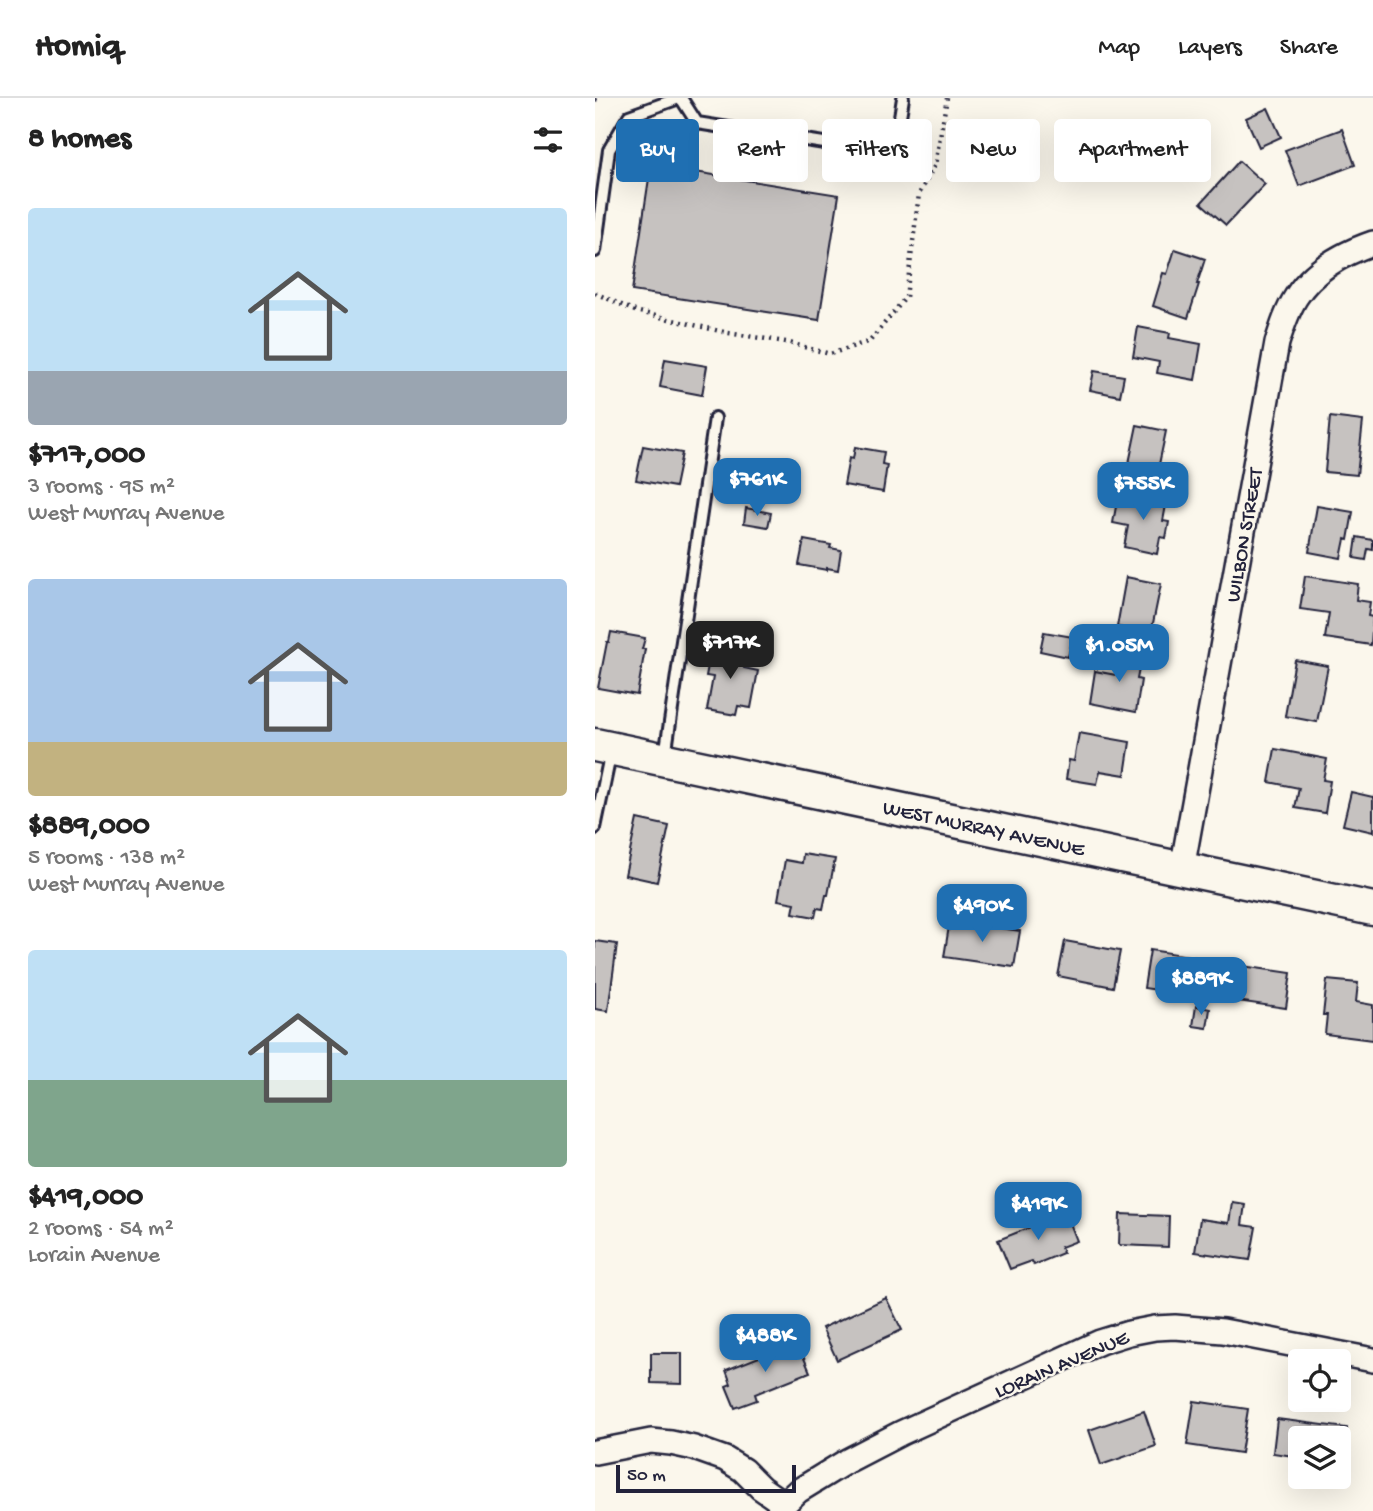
<!DOCTYPE html>
<html lang="en">
<head>
<meta charset="utf-8">
<style>
  body { margin:0; font-family:"Gochi Hand",sans-serif; background:#f6f6f6; color:#222; height:100vh; display:flex; flex-direction:column; font-size:26px; white-space:nowrap }
  * { box-sizing:border-box; margin:0 }
  p { font-size:23px; color:#767676 }
  .icon { flex:none; width:38px; height:38px; fill:none; stroke:currentColor; stroke-width:2; stroke-linecap:round; stroke-linejoin:round }
  .map { position:relative; flex:1; overflow:hidden }
  .details { display:flex; flex-direction:column; background:#fff; width:595px }
  .details>* { flex:none }
  .top-card { position:absolute; left:21px; top:21px; width:651px; height:63px; display:flex; gap:14px }
  .fabs { position:absolute; left:693px; top:1251px; display:grid; gap:14px }
  .fabs a { display:grid; place-items:center; width:63px; height:63px; border-radius:7px; background:#fff; box-shadow:0 7px 28px #0002; font-size:35px }
  .scale { position:absolute; left:21px; bottom:18px; width:180px; box-sizing:border-box; padding-left:7px; border:4px solid #22223b; border-top:0; font-size:19px; line-height:24px; white-space:nowrap; color:#22223b; -webkit-text-stroke:5px #fbf7ec; paint-order:stroke }
  .price { position:absolute; translate:-50% -60px; padding:0 16px; border-radius:14px; background:#1f6fb2; color:#fff; font-size:23px; line-height:46px; filter:drop-shadow(0 2px 4px #0008) }
  .price::after { content:''; position:absolute; left:50%; top:42px; width:21px; height:16px; margin-left:-10px; background:inherit; clip-path:polygon(0 0,100% 0,50% 100%) }
  .price.selected { background:#222; color:#fff }
  ul { padding:0; list-style:none }
  li { display:grid; align-content:center; gap:14px; height:371px; padding:0 28px }
  li span { display:grid; place-items:center; height:217px; border-radius:7px; color:#555 }
  li>.icon { margin-inline-start:auto }
  span .icon { width:126px; height:126px; fill:#fffc; stroke-width:1 }
  li b { font-size:30px }
  h2 { display:flex; justify-content:space-between; align-items:center; height:84px; padding:0 28px; font-size:30px }
  .tag { padding:0 24px; border-radius:7px; background:#fff; box-shadow:0 7px 28px #0002; font-size:24px; line-height:63px }
  .tag.selected { background:#1f6fb2; color:#fff }
  header { display:flex; align-items:center; gap:42px; box-sizing:border-box; height:98px; padding:0 35px; background:#fff; border-bottom:2px solid #e0e0e0 }
  header strong { font-size:33px }
  nav { display:flex; gap:38px; margin-inline-start:auto; font-size:24px }
  main { display:flex; flex:1; min-height:0 }
  .map>svg:first-child { display:block }
  .building { fill:#c6c2c0; stroke:#22223b; stroke-width:2 }
  .lines { fill:none; stroke-linecap:round; stroke-linejoin:round }
  .lane-casing { stroke:#22223b; stroke-width:16 }
  .street-casing { stroke:#22223b; stroke-width:28 }
  .secondary-casing { stroke:#22223b; stroke-width:37 }
  .path { stroke:#22223b; stroke-width:4.5; stroke-dasharray:2 5; stroke-linecap:butt }
  .lane { stroke:#fbf7ec; stroke-width:10 }
  .street { stroke:#fbf7ec; stroke-width:23 }
  .secondary { stroke:#fbf7ec; stroke-width:32 }
  .labels { text-anchor:middle; stroke-width:5; stroke-linejoin:round; paint-order:stroke }
  .street-label { font-size:21px; fill:#22223b; stroke:#fbf7ec }
</style>
</head>
<body>
<header>
<strong>Homiq</strong>
<nav><a>Map</a><a>Layers</a><a>Share</a></nav>
</header>
<main>
<section class="details">
<h2>8 homes<svg class="icon" aria-label="filters" viewBox="0 0 24 24"><path d="M4 7h16M4 17h16"/><circle cx="9" cy="7" r="2"/><circle cx="15" cy="17" r="2"/></svg></h2>
<ul>
<li><span style="background:linear-gradient(#bfe0f5 75%,#9aa5b1 0)"><svg class="icon" aria-label="home" viewBox="0 0 24 24"><path d="M3 11l9-7 9 7M6 9v11h12V9"/></svg></span><div><b>$717,000</b><p>3 rooms · 95 m²</p><p>West Murray Avenue</p></div></li>
<li><span style="background:linear-gradient(#a9c7e8 75%,#c2b280 0)"><svg class="icon" aria-label="home" viewBox="0 0 24 24"><path d="M3 11l9-7 9 7M6 9v11h12V9"/></svg></span><div><b>$889,000</b><p>5 rooms · 138 m²</p><p>West Murray Avenue</p></div></li>
<li><span style="background:linear-gradient(#bfe0f5 60%,#7fa58c 0)"><svg class="icon" aria-label="home" viewBox="0 0 24 24"><path d="M3 11l9-7 9 7M6 9v11h12V9"/></svg></span><div><b>$419,000</b><p>2 rooms · 54 m²</p><p>Lorain Avenue</p></div></li>
</ul>
</section>
<div class="map">
<svg width="778" height="1413" viewBox="0 0 778 1413">
  <rect width="100%" height="100%" fill="#fbf7ec"/>
  <filter id="ink" filterUnits="userSpaceOnUse"><feTurbulence type="fractalNoise" baseFrequency=".0143" numOctaves="2"/><feDisplacementMap in="SourceGraphic" scale="14" xChannelSelector="R" yChannelSelector="G"/><feConvolveMatrix kernelMatrix="1 2 1 2 8 2 1 2 1" color-interpolation-filters="sRGB"/></filter>
  <g filter="url(#ink)">
    <!-- building -->
    <g class="building">
      <path d="M 673,10 L 686,39 L 664,49 L 651,20 Z"/>
      <path d="M 747,31 L 760,67 L 704,88 L 690,52 Z"/>
      <path d="M 644,63 L 670,86 L 631,127 L 606,105 Z"/>
      <path d="M 56,67 L 244,97 L 224,222 L 37,193 Z"/>
      <path d="M 580,151 L 610,161 L 602,186 L 604,186 L 593,220 L 558,208 L 568,175 L 572,176 Z"/>
      <path d="M 543,229 L 575,235 L 574,240 L 606,246 L 600,282 L 562,275 L 564,264 L 538,259 Z"/>
      <path d="M 70,261 L 112,268 L 107,297 L 65,289 Z"/>
      <path d="M 499,273 L 529,278 L 525,298 L 495,292 Z"/>
      <path d="M 735,319 L 768,323 L 762,377 L 730,374 Z"/>
      <path d="M 542,327 L 571,333 L 562,376 L 533,370 Z"/>
      <path d="M 48,348 L 87,355 L 80,389 L 41,382 Z"/>
      <path d="M 260,349 L 289,354 L 287,366 L 292,367 L 288,394 L 249,387 L 254,360 L 258,361 Z"/>
      <path d="M 538,396 L 572,402 L 568,423 L 574,424 L 571,440 L 565,439 L 562,456 L 529,449 L 533,428 L 518,425 L 522,403 L 536,406 Z"/>
      <path d="M 722,408 L 758,414 L 753,442 L 750,441 L 746,460 L 714,454 Z"/>
      <path d="M 151,410 L 176,415 L 173,429 L 149,425 Z"/>
      <path d="M 762,439 L 778,442 L 778,452 L 773,451 L 771,462 L 759,460 Z"/>
      <path d="M 209,442 L 236,447 L 235,450 L 246,452 L 243,472 L 232,470 L 232,472 L 204,467 Z"/>
      <path d="M 710,478 L 763,486 L 761,502 L 775,504 L 773,518 L 778,519 L 776,547 L 730,540 L 734,515 L 705,511 Z"/>
      <path d="M 531,479 L 566,486 L 556,535 L 522,529 Z"/>
      <path d="M 16,534 L 50,540 L 47,551 L 50,551 L 42,597 L 3,590 L 12,544 L 14,544 Z"/>
      <path d="M 449,534 L 478,539 L 473,559 L 445,553 Z"/>
      <path d="M 117,547 L 152,553 L 149,570 L 163,573 L 156,610 L 143,608 L 141,617 L 112,612 L 118,579 L 111,578 Z"/>
      <path d="M 526,552 L 547,556 L 542,581 L 546,582 L 541,614 L 495,605 L 500,573 L 521,577 Z"/>
      <path d="M 700,562 L 733,568 L 722,624 L 690,618 Z"/>
      <path d="M 484,635 L 535,644 L 530,677 L 505,673 L 502,686 L 471,681 L 474,662 L 479,663 Z"/>
      <path d="M 680,651 L 732,661 L 728,682 L 735,683 L 730,715 L 700,710 L 704,690 L 674,684 Z"/>
      <path d="M 756,694 L 778,699 L 778,734 L 748,727 Z"/>
      <path d="M 42,721 L 74,728 L 62,784 L 30,777 Z"/>
      <path d="M 208,756 L 240,761 L 233,797 L 231,797 L 228,811 L 222,810 L 220,819 L 198,815 L 200,805 L 183,802 L 190,762 L 207,765 Z"/>
      <path d="M 355,822 L 425,833 L 419,869 L 349,859 Z"/>
      <path d="M 0,843 L 22,846 L 13,913 L 0,911 Z"/>
      <path d="M 470,843 L 525,853 L 518,889 L 463,878 Z"/>
      <path d="M 555,852 L 614,861 L 608,899 L 549,890 Z"/>
      <path d="M 640,867 L 696,875 L 691,910 L 635,902 Z"/>
      <path d="M 732,882 L 763,885 L 761,904 L 778,907 L 778,942 L 730,936 L 732,917 L 728,917 Z"/>
      <path d="M 601,908 L 615,911 L 612,930 L 598,928 Z"/>
      <path d="M 637,1104 L 650,1106 L 647,1127 L 661,1129 L 655,1162 L 600,1154 L 605,1121 L 634,1125 Z"/>
      <path d="M 471,1115 L 482,1143 L 466,1149 L 468,1155 L 439,1167 L 437,1163 L 415,1171 L 403,1142 Z"/>
      <path d="M 525,1116 L 574,1118 L 573,1149 L 524,1147 Z"/>
      <path d="M 291,1200 L 307,1232 L 242,1262 L 227,1230 Z"/>
      <path d="M 202,1244 L 215,1274 L 160,1296 L 162,1302 L 140,1310 L 131,1288 L 136,1286 L 131,1272 Z"/>
      <path d="M 56,1255 L 87,1255 L 87,1286 L 56,1285 Z"/>
      <path d="M 599,1303 L 653,1311 L 646,1355 L 592,1347 Z"/>
      <path d="M 549,1313 L 561,1348 L 506,1367 L 494,1332 Z"/>
      <path d="M 682,1321 L 752,1330 L 747,1364 L 744,1364 L 744,1340 L 705,1340 L 705,1359 L 678,1355 Z"/>
    </g>
    <g class="lines">
      <!-- lane casing -->
      <g class="lane-casing">
        <g id="lane">
          <path d="M 86,0 L 102,25 L 299,56 L 308,0"/>
          <path d="M 0,153 L 14,52 L 34,18 L 84,0"/>
          <path d="M 70,658 L 120,320"/>
          <path d="M 0,730 L 16,653"/>
        </g>
      </g>
      <!-- street casing -->
      <g class="street-casing">
        <g id="street">
          <path d="M 587,771 L 682,245 C 687,229 692,213 701,199 C 718,172 749,155 778,145"/>
          <path d="M 0,1354 L 56,1343 L 76,1345 L 99,1350 L 130,1361 L 148,1372 L 166,1390 L 189,1406"/>
          <path d="M 184,1413 L 189,1406 L 203,1393 L 252,1363 L 306,1335 L 505,1244 L 534,1235 L 560,1230 L 580,1229 L 628,1233 L 778,1262"/>
        </g>
      </g>
      <!-- secondary casing -->
      <g class="secondary-casing">
        <path id="secondary" d="M 0,647 L 778,811"/>
      </g>
      <!-- path -->
      <g class="path">
        <path d="M 0,2 L 5,0"/>
        <path d="M 0,195 L 40,213 L 133,235 L 191,244 L 235,256 L 275,243 L 311,199 L 324,96 L 340,67 L 352,0"/>
      </g>
      <!-- lane -->
      <use href="#lane" class="lane"/>
      <!-- street -->
      <use href="#street" class="street"/>
      <!-- secondary -->
      <use href="#secondary" class="secondary"/>
    </g>
  </g>
  <g class="labels">
    <!-- street labels -->
    <g class="street-label">
      <text transform="translate(648 437) rotate(-80)" y="7">WILBON STREET</text>
      <text transform="translate(389 729) rotate(12)" y="7">WEST MURRAY AVENUE</text>
      <text transform="translate(466 1265) rotate(-23)" y="7">LORAIN AVENUE</text>
    </g>
  </g>
</svg>
<div class="fabs">
<a><svg class="icon" aria-label="locate" viewBox="0 0 24 24"><circle cx="12" cy="12" r="6"/><path d="M12 2v4M12 18v4M2 12h4M18 12h4"/></svg></a>
<a><svg class="icon" aria-label="layers" viewBox="0 0 24 24"><path d="M12 4l9 5-9 5-9-5zM3 14l9 5 9-5"/></svg></a>
</div>
<div class="scale">50 m</div>
<b class="price" style="left:162px;top:420px">$761K</b>
<b class="price" style="left:548px;top:424px">$755K</b>
<b class="price selected" style="left:135px;top:583px">$717K</b>
<b class="price" style="left:524px;top:586px">$1.05M</b>
<b class="price" style="left:387px;top:846px">$490K</b>
<b class="price" style="left:606px;top:919px">$889K</b>
<b class="price" style="left:443px;top:1144px">$419K</b>
<b class="price" style="left:170px;top:1276px">$488K</b>
<div class="top-card">
<a class="tag selected">Buy</a>
<a class="tag">Rent</a>
<a class="tag">Filters</a>
<a class="tag">New</a>
<a class="tag">Apartment</a>
</div>
</div>
</main>
</body>
</html>
